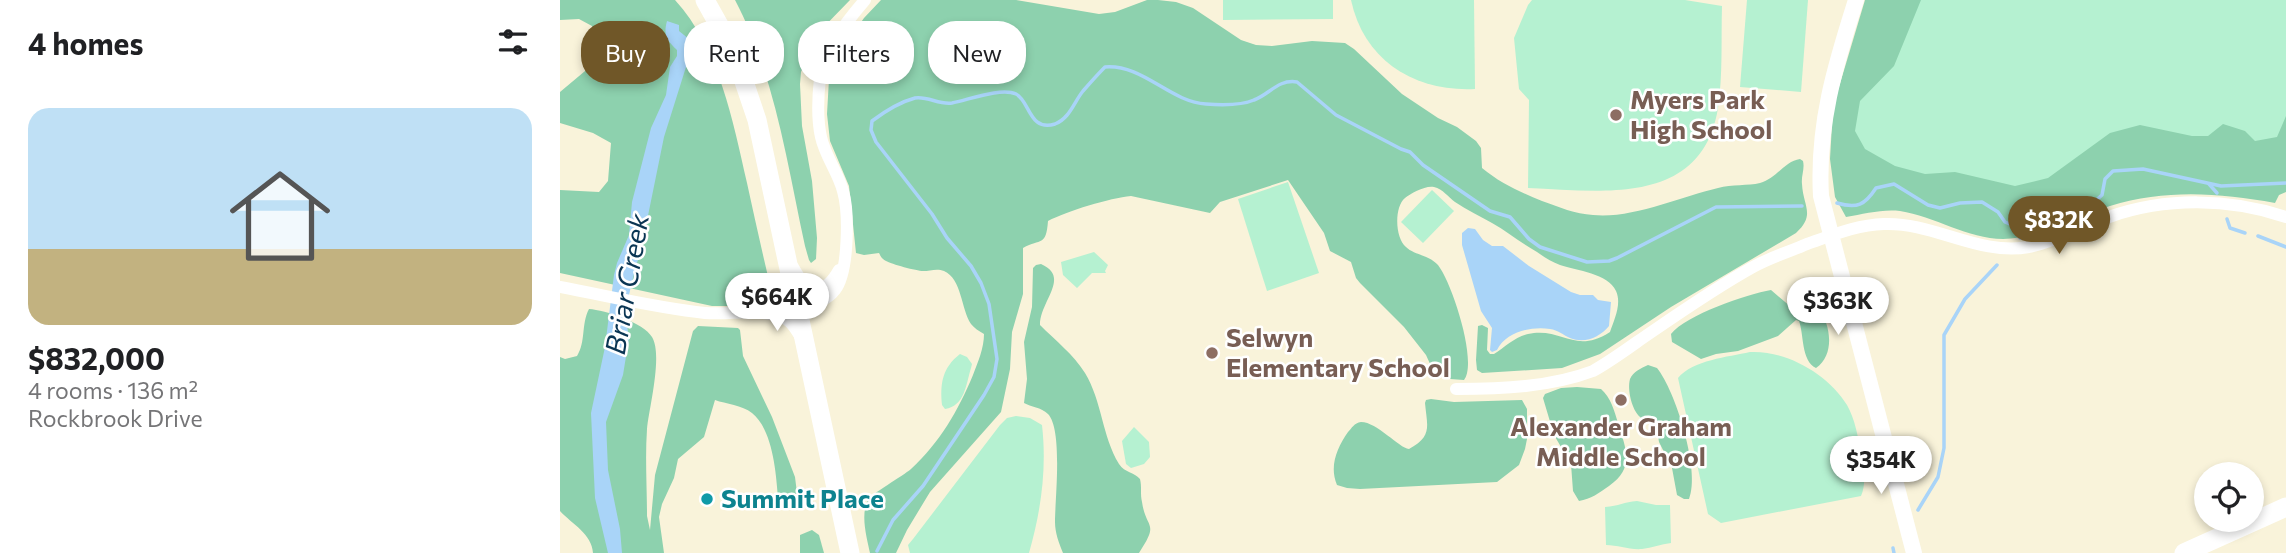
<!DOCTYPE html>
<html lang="en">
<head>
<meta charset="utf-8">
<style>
  body { margin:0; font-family:Commissioner,sans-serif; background:#f2f2f2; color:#202124; height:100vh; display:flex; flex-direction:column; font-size:26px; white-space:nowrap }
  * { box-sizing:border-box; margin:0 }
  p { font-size:23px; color:#757577 }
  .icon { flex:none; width:38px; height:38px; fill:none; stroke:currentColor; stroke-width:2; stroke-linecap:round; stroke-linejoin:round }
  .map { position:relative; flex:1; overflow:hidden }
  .side { display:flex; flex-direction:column; background:#fff; width:560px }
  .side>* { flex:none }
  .guide { position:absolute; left:21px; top:21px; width:665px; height:63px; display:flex; gap:14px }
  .fabs { position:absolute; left:1634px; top:462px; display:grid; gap:14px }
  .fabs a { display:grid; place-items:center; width:70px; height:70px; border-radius:50%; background:#fff; box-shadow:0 4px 10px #0003; font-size:35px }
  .price { position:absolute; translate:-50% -60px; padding:0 16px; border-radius:24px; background:#fff; color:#222; font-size:23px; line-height:46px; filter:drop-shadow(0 2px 4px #0008) }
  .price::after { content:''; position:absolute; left:50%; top:42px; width:21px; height:16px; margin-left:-10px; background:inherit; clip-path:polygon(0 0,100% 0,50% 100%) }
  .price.current { background:#705728; color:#fff }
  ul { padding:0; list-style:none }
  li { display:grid; align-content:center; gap:14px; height:371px; padding:0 28px }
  li span { display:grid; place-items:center; height:217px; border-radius:21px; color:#555 }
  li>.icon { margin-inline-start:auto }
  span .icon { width:126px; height:126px; fill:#fffc; stroke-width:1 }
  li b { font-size:30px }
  h2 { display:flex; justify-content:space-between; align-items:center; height:84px; padding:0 28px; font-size:30px }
  .tag { padding:0 24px; border-radius:28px; background:#fff; box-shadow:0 4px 10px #0003; font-size:24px; line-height:63px }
  .tag.current { background:#705728; color:#fff }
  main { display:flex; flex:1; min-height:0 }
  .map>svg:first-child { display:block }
  .green { fill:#b5f1d1 }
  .forest { fill:#8dd1ae }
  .water { fill:#a9d4f8 }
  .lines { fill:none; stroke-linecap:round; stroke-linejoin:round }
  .stream { stroke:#a9d4f8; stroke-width:3.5 }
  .street { stroke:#fff; stroke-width:12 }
  .secondary { stroke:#fff; stroke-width:16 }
  .primary { stroke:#fff; stroke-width:19 }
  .education-dot { fill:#8d6e63; stroke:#fff; stroke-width:2.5 }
  .culture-dot { fill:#0f9aa8; stroke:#fff; stroke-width:2.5 }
  .labels { text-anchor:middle; stroke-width:5; stroke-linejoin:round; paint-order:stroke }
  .education-label { font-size:26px; font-weight:bold; fill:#785e54; stroke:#fff; text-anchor:start }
  .culture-label { font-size:26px; font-weight:bold; fill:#0d838f; stroke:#fff; text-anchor:start }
  .water-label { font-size:28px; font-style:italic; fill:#0a3553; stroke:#fff }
</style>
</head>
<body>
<main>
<section class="side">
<h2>4 homes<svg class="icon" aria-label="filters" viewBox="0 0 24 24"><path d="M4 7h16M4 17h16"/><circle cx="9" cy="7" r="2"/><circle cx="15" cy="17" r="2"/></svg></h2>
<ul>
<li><span style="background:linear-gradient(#bfe0f5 65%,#c2b280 0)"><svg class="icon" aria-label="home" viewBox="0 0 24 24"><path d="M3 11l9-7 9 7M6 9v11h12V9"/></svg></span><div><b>$832,000</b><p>4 rooms · 136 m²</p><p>Rockbrook Drive</p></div></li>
</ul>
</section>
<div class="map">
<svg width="1726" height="553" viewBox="0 0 1726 553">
  <rect width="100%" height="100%" fill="#f9f3da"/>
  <!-- green -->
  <g class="green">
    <path d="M 663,0 L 773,0 L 773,19 L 663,20 Z"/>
    <path d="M 791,0 L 914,0 L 915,89 C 855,92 804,61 791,0 Z"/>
    <path d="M 972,0 L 1125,0 L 1162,6 C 1161,39 1163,75 1158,108 C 1142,207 1042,191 968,188 L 969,100 L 959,89 L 954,38 L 968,5 Z"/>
    <path d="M 1187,0 L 1248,0 L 1241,92 L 1180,87 Z"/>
    <path d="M 1311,0 L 1726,0 L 1726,172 L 1653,181 L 1461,223 L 1274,160 Z"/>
    <path d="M 728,182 L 759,273 L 707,291 L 678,199 Z"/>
    <path d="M 872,190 L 894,211 L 863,243 L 841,222 Z"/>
    <path d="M 534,252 L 548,265 L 545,271 L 546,273 L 532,273 L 517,288 L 503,275 L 501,262 Z"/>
    <path d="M 1190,352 C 1226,350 1268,374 1287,405 C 1295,419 1298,437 1301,453 C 1303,466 1307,483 1301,496 L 1161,523 L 1148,514 L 1118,378 C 1133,360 1168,357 1190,352 Z"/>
    <path d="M 400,354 L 407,357 L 412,364 L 411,368 C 406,384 405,406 385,409 L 382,405 C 380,384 382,368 400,354 Z"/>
    <path d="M 456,416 L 470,418 L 482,425 C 487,469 481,511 469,553 L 350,553 L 348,545 L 353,539 L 440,425 L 447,418 Z"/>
    <path d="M 574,427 L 589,442 L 590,457 L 584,464 L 571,468 L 566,464 L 562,441 Z"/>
    <path d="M 1077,501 L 1096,505 L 1110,505 L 1111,543 C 1101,544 1092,548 1082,549 C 1069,550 1058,545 1046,545 L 1045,507 C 1059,506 1064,502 1077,501 Z"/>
  </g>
  <!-- forest -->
  <g class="forest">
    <path d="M 0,0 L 115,0 C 159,48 173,121 187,183 C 195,220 203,256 212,293 L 208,299 L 171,306 L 152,306 L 0,273 L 0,190 L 39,192 L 48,181 L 51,143 L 33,133 L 0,123 L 0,92 L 37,61 L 39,46 L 32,26 L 19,19 L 0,20 Z"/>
    <path d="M 175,0 L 290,0 L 256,35 L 241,72 L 240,84 L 242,126 L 252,181 L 257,238 L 256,259 L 251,263 L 249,260 L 245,246 C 227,163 215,76 175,0 Z"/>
    <path d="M 321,0 L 456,0 L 539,14 L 555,12 L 587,0 L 598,0 L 616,2 L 633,8 L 681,40 L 696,45 L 712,46 L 752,41 L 785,43 L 794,49 L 842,94 L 878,118 L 897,127 L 916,141 L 921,148 L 922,168 C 940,183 960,192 982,201 C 999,207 1015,214 1033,215 C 1072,219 1120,197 1158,188 C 1172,184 1188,186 1200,183 C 1217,178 1225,161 1240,159 L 1243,161 C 1245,169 1241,176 1242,184 C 1243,206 1256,215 1236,233 L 1111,307 L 1040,354 L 1002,368 L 922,373 L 917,370 L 916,360 L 918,326 L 922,325 L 928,328 L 927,350 L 930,354 L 934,354 C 945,347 955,337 968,334 C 1003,327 1014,355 1050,332 C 1054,320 1062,304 1056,291 C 1048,273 1017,271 1000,265 C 992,262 984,257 977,252 C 961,243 948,232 932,223 C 920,216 907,210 895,202 C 888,197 883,189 874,187 C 866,185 851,193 845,198 C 834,207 835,238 846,247 C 854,255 869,255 878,265 C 892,283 918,362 904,380 L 890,379 L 871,366 L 866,355 L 844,327 L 800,283 L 796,278 L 791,262 L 770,251 L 764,233 L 728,180 L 660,202 L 650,213 L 571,196 C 550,198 507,211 488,221 C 486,247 481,238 463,248 L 463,294 L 452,332 L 450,369 L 441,412 L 370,492 L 347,530 L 336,553 L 310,553 C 307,538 300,515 308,500 C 311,494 343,476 351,469 C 380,442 398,411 413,375 C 418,362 424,348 424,334 C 419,331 414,328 411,324 C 401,309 402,279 384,271 C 377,268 370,271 363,271 C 357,271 331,264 326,261 C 322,259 321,257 319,253 L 304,255 L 296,253 L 289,186 L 270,141 L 267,114 L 269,79 L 279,54 L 304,18 Z"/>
    <path d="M 1305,0 L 1361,0 L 1334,66 L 1300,101 L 1295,131 L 1305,149 L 1335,166 L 1365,174 L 1395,172 L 1455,186 L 1488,178 L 1550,133 L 1580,125 L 1632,136 L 1648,136 L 1663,124 L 1685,131 L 1695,141 L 1717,137 L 1726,116 L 1726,192 L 1719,195 L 1715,203 C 1659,193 1606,189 1550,206 C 1514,217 1482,238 1443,239 C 1408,239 1374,216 1340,211 C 1322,209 1304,214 1286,217 L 1275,197 L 1270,159 L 1273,107 Z"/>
    <path d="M 481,264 C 511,277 480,301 480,325 C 495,340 514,355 525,373 C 542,401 542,436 559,464 C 565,473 574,472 580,479 C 582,487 580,494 582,502 C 586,530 600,521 579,553 L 503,553 C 499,543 495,533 495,522 C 495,499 503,430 488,414 C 481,407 471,407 464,403 L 467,379 L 464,342 L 472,307 L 473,268 L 476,265 Z"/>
    <path d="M 1211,290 L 1231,307 L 1240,311 L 1259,309 C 1271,325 1275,355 1256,368 C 1241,361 1244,334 1239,321 L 1236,320 L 1218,336 L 1178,351 L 1156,354 L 1141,359 L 1112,342 L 1111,334 C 1126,315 1187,294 1211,290 Z"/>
    <path d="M 29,309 C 45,310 84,323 92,337 C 103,355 89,408 87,429 C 85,458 87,487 87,516 L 90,530 L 95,475 L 133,331 L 138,326 L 178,328 L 180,330 L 183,356 L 212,417 L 235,477 L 237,493 L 235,500 L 225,501 L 218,497 C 216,473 213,430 192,413 C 182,405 166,404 155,400 L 144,437 L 118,459 L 114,478 L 102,504 L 99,517 L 104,553 L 33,553 C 32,534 12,524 0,511 L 0,357 L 5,359 L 17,356 C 26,342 21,324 29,309 Z"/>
    <path d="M 1088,365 L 1097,368 C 1115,390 1141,471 1129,499 L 1124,499 L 1117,495 L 1112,468 L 1099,442 L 1096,425 C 1091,423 1084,421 1080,417 C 1072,410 1067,390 1070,379 C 1073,372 1081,368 1088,365 Z"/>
    <path d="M 1017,387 L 1041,389 C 1051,398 1054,410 1058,423 C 1066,449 1075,468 1049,486 C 1039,493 1031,499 1019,501 L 1013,491 L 1011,464 L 994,435 L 983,398 L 985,394 L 1001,388 Z"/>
    <path d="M 871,399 L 894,402 L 962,400 L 967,409 L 967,439 L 965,449 L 959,465 L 937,482 L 800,489 L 787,488 L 777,485 C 769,466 777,448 788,432 C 792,428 794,423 801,422 C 817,422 839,448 849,449 C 873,436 867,426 865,403 L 866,400 Z"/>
    <path d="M 252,530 L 259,535 L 264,553 L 240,553 L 240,535 Z"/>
  </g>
  <!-- water -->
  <g class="water">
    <path d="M 107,21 L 119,25 L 119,31 L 129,39 L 130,46 L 126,67 L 104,137 L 80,255 L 76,265 L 65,312 L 69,338 L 63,375 L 46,422 L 48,470 L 60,529 L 62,553 L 48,553 L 35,498 L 31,413 L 45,347 L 54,275 L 57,263 L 69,235 L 72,202 L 91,128 L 106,95 L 110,67 L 117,56 L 117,50 C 107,40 103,36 107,21 Z"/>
    <path d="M 908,228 L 915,229 L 923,240 L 932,246 L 943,246 L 969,266 L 1011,292 L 1020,295 L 1033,295 L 1038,300 L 1051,302 L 1049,326 C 1040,337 1025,344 1010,338 C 1003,335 998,330 990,329 C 971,326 946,332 937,350 L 932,352 L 930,350 L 932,328 L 921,311 L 902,245 L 902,233 Z"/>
  </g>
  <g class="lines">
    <!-- stream -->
    <g class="stream">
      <path d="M 1649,184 L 1657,193"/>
      <path d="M 1277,203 C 1297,209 1305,205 1316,188 L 1334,184 L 1368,205 L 1380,208 L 1400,203 L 1422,202 L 1438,212 L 1445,222 L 1459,228 L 1495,220 L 1507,215 L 1512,209 L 1533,203 L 1542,195 L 1545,179 L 1553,171 L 1583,169 L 1661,186 L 1726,183"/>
      <path d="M 1667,219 L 1670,228 L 1685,233"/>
      <path d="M 1698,236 L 1726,247"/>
      <path d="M 1460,238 L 1473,225"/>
      <path d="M 1358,510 L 1378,477 L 1384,448 L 1384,335 L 1405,299 L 1437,265"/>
      <path d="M 1333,548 L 1334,553"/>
      <path d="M 317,551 L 333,520 L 363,486 L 424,395 L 434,377 L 437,359 L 429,304 L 421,283 L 411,266 L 387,238 L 372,214 L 316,142 L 311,130 L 312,121 C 324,112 340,102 355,98 C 368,96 379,105 392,103 C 408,100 441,87 456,94 C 470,101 469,132 495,124 C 510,118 514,102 523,91 C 530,83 537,75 545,67 C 583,64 610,102 646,104 C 660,105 680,106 694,100 C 710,94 718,79 737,82 L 776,115 L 841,149 L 850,152 L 863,165 L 930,211 L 950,217 L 969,239 L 980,247 L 1027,262 L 1049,261 L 1057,258 L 1156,207 L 1242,206"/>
    </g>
    <!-- street -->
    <g class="street">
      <path d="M 233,267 C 247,293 263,298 279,270"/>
      <path d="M 0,287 C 48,296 96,308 145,313 C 169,315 193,309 216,315 C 228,317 234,326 240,336"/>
      <path d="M 238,308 C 251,305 266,302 275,290 C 289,272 289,212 283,191 C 278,172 265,156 261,137 C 257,119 258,96 260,78 C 265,49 286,22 305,0"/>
      <path d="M 195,310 L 236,299"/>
      <path d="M 896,389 C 941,389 991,387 1033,371 C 1049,362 1063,352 1077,342 C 1115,316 1153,289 1193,267 C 1211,257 1229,252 1247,244 C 1273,235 1296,225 1324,224 C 1374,222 1418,256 1469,247 C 1497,241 1522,227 1549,217 C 1606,197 1669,198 1726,217"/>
    </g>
    <!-- secondary -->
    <path class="secondary" d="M 1296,0 C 1275,66 1257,125 1261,196 L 1354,553"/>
    <!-- primary -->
    <g class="primary">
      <path d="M 145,0 L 174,52 L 197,120 L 290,553"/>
      <path d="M 1624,553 L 1726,507"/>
    </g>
  </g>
  <!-- markers -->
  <g class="education-dot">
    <circle cx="1056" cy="115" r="7"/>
    <circle cx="652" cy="353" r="7"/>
    <circle cx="1061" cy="400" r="7"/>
  </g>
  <circle class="culture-dot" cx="147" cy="499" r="7"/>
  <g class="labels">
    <!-- education labels -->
    <g class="education-label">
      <text x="1070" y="109">Myers Park<tspan x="1070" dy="30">High School</tspan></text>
      <text x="666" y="347">Selwyn<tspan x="666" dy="30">Elementary School</tspan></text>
      <text x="1061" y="436" text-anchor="middle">Alexander Graham<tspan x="1061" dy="30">Middle School</tspan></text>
    </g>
    <!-- culture labels -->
    <g class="culture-label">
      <text x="161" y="508">Summit Place</text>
    </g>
    <!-- water labels -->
    <g class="water-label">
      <text transform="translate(67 284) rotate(-80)" y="10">Briar Creek</text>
    </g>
  </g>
</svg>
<div class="fabs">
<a><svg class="icon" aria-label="locate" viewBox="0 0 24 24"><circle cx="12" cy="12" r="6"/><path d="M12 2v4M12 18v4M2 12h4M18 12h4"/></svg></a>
</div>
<b class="price current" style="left:1499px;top:256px">$832K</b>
<b class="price" style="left:217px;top:333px">$664K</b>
<b class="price" style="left:1278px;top:337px">$363K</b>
<b class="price" style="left:1321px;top:496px">$354K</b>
<div class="guide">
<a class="tag current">Buy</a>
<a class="tag">Rent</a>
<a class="tag">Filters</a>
<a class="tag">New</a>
</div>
</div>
</main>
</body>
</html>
